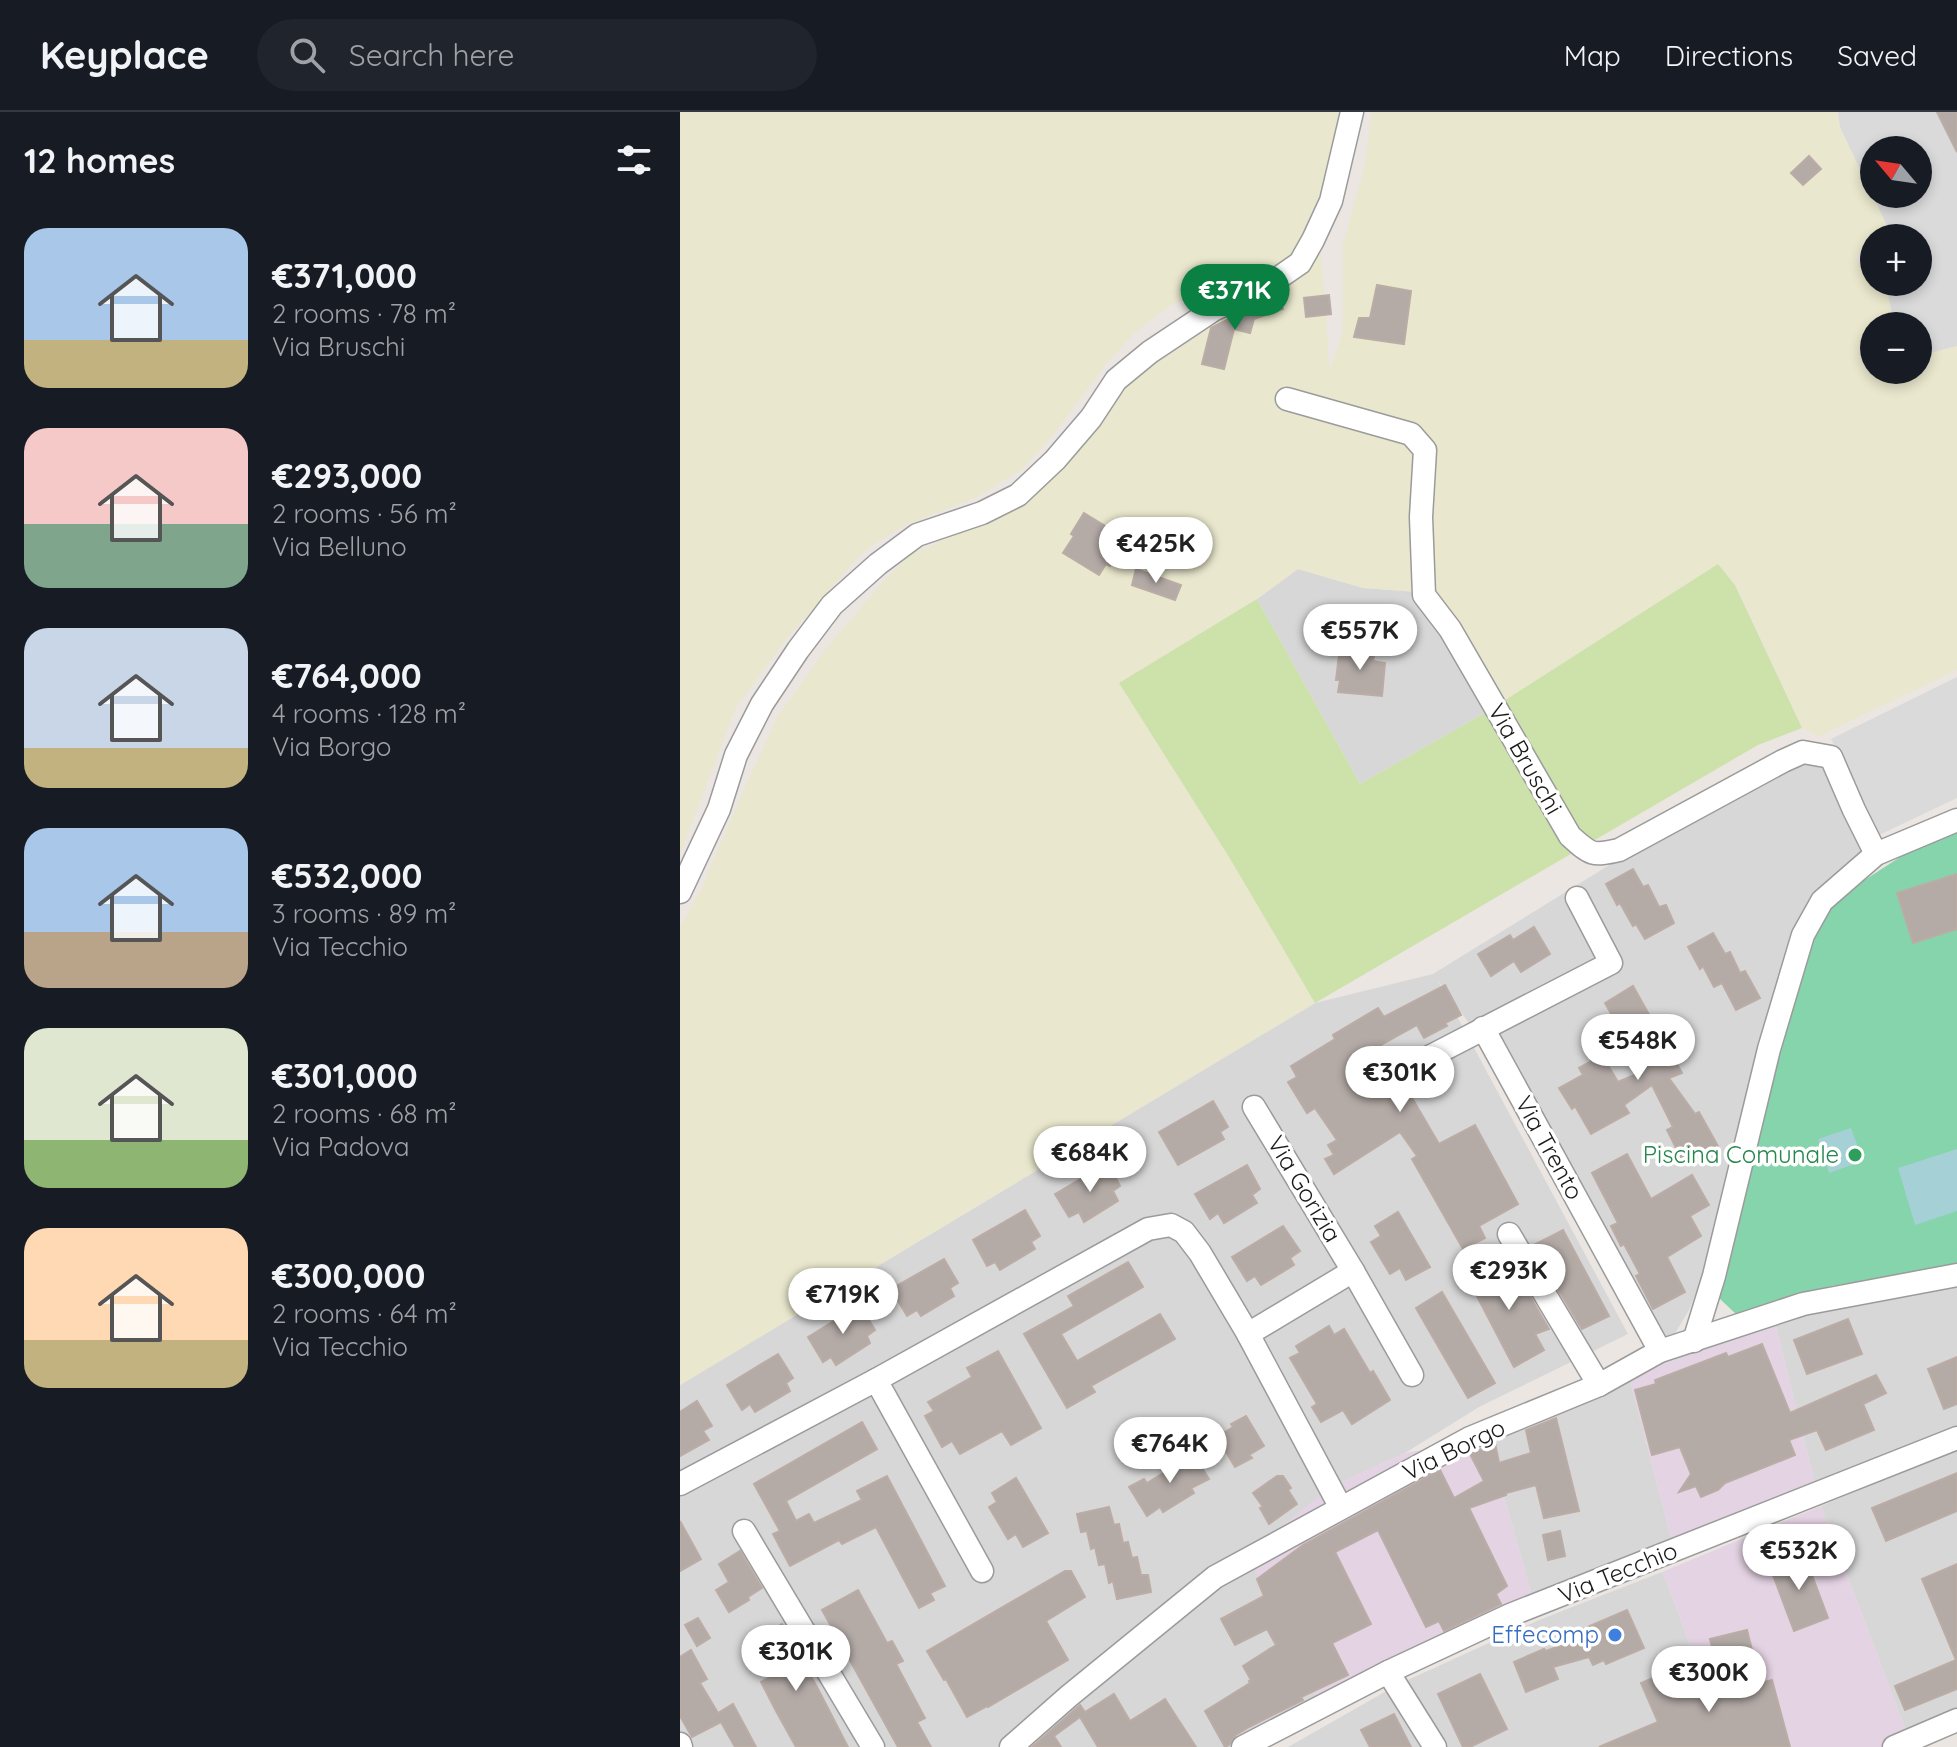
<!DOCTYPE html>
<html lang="en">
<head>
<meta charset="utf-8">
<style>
  body { margin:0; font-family:Quicksand,sans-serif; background:#20242c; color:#f1f3f6; height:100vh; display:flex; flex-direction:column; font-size:30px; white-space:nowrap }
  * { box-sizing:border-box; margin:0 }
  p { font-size:26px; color:#9ea1a6 }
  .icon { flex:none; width:44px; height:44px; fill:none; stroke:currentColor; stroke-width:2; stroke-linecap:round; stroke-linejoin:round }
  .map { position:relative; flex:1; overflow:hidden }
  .side { display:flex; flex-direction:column; background:#171b24; width:680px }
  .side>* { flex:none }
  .needle { width:52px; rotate:299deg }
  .tools { position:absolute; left:1180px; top:24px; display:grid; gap:16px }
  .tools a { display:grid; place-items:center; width:72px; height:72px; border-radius:50%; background:#171b24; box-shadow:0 4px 12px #0003; font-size:40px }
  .price { position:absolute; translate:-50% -68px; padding:0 18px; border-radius:28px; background:#fff; color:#222; font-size:26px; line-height:52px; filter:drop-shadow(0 2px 4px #0008) }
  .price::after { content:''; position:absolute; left:50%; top:48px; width:24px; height:18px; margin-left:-12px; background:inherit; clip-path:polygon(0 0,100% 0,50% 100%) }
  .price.on { background:#0b8043; color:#fff }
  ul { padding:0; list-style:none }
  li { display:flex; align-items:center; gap:24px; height:200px; padding:0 24px }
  li span { display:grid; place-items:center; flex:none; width:224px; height:160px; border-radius:24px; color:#555 }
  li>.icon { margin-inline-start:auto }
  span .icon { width:96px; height:96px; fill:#fffc; stroke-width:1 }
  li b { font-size:34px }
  h2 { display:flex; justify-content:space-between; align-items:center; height:96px; padding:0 24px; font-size:34px }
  header { display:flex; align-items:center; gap:48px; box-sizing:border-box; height:112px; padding:0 40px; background:#171b24; border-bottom:2px solid #363941 }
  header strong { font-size:38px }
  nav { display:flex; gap:44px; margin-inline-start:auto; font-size:28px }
  .search { width:560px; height:72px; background:#20242c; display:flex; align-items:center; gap:20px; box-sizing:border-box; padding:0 28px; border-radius:44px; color:#9ea1a6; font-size:30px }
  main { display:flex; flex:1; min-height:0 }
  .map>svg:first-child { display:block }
  .residential { fill:#d8d7d8 }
  .industrial { fill:#e4d3e3 }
  .farmland { fill:#e9e7cd }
  .grass { fill:#cce2aa }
  .pitch { fill:#85d4ac }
  .parking { fill:#dadada; fill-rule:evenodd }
  .water { fill:#a5d0d5 }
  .building { fill:#b4aba7; stroke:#bbaca5; stroke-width:2 }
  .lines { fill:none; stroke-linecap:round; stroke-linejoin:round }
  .minor-casing { stroke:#9b9b9b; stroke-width:25 }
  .minor { stroke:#fff; stroke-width:22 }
  .leisure-dot { fill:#2e9e5b; stroke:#fff; stroke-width:3 }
  .shop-dot { fill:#3f7fe0; stroke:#fff; stroke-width:3 }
  .labels { text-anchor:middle; stroke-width:7; stroke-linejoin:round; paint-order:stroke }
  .street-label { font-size:24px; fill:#1a1a1a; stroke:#fff }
  .leisure-label { font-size:24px; fill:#27864d; stroke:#fff; text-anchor:end }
  .shop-label { font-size:24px; fill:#366cbe; stroke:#fff; text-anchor:end }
</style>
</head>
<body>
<header>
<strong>Keyplace</strong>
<div class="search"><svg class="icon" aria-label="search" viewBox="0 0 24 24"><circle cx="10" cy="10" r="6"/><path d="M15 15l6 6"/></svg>Search here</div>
<nav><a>Map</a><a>Directions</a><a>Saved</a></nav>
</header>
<main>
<section class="side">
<h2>12 homes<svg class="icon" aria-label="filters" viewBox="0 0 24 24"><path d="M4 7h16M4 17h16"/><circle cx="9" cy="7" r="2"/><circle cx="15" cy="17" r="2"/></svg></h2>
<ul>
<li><span style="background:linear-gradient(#a9c7e8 70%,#c2b280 0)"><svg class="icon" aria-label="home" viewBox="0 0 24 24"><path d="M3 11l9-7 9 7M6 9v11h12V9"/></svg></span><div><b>€371,000</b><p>2 rooms · 78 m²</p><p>Via Bruschi</p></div></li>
<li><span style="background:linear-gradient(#f6c9c9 60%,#7fa58c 0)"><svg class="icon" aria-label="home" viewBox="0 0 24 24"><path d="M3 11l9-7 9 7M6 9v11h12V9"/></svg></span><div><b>€293,000</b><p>2 rooms · 56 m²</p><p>Via Belluno</p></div></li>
<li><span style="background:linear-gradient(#c9d6e8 75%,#c2b280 0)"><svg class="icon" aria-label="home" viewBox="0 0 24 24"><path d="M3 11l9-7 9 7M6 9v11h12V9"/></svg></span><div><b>€764,000</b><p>4 rooms · 128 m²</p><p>Via Borgo</p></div></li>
<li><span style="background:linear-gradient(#a9c7e8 65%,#b9a48a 0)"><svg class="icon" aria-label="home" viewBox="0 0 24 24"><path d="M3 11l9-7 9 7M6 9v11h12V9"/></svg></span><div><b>€532,000</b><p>3 rooms · 89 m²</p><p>Via Tecchio</p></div></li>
<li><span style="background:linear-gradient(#dfe7d0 70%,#8fb573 0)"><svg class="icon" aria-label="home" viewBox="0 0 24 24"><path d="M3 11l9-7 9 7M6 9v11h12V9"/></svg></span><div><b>€301,000</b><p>2 rooms · 68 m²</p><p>Via Padova</p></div></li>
<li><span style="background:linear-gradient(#ffd9b3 70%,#c2b280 0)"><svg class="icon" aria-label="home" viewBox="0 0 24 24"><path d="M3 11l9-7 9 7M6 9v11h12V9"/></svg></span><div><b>€300,000</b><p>2 rooms · 64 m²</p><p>Via Tecchio</p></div></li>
</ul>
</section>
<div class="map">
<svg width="1277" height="1635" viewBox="0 0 1277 1635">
  <rect width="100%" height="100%" fill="#ebe6e1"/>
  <!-- residential -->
  <g class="residential">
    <path d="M 618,457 L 683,476 L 752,481 L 808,599 L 680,672 L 577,487 Z"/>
    <path d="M 1146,644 L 1181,732 L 1181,739 L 1177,747 L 1140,780 L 1027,1154 L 1009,1198 L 991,1228 L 965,1203 L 876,1029 L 758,869 L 948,1222 L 799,1295 L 725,1341 L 649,1376 L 639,1590 L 552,1635 L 0,1635 L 0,1273 L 635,891 L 753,862 L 939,747 L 1097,658 Z"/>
    <path d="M 1277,1173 L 1277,1324 L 1137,1380 L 1095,1211 L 1157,1191 Z"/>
    <path d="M 949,1264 L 993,1433 L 853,1488 L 808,1327 Z"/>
    <path d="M 1277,1337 L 1277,1620 L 1232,1635 L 1141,1394 Z"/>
    <path d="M 982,1460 L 993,1486 L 1028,1584 L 1042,1635 L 608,1635 L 717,1573 L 859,1508 Z"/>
  </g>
  <!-- industrial -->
  <g class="industrial">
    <path d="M 1095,1211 L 1137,1380 L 993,1433 L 949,1264 Z"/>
    <path d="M 808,1327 L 853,1488 L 639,1590 L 567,1443 L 649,1376 L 725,1341 Z"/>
    <path d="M 1141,1394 L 1232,1635 L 1042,1635 L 1028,1584 L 993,1486 L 982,1460 Z"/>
  </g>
  <!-- farmland -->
  <g class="farmland">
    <path d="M 0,0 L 664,0 L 641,96 L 608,149 L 563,171 L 533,182 L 494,191 L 455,220 L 426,252 L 373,323 L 342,357 L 297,385 L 227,412 L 191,434 L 178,445 L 108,525 L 56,595 L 0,742 Z"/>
    <path d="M 692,0 L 1158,0 L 1160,15 L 1213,126 L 1194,126 L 1194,137 L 1174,144 L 1194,165 L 1194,170 L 1199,170 L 1207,179 L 1215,214 L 1194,214 L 1194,258 L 1238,258 L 1238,244 L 1277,234 L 1277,558 L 1139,624 L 1122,616 L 1056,473 L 1038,452 L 808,599 L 752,481 L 683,476 L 618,457 L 577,487 L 439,571 L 549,745 L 635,891 L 0,1273 L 0,815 L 20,780 L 66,673 L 97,606 L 149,533 L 201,472 L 230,443 L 306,409 L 441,274 L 497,227 L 602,172 L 641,142 L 650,259 L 663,218 L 663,132 L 684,58 Z"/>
  </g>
  <!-- grass -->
  <path class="grass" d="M 1038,452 L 1055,473 L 1122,616 L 1078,633 L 635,891 L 549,745 L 439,571 L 577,487 L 680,672 L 808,599 Z"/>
  <!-- pitch -->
  <path class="pitch" d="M 1277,717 L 1277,1155 L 1151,1174 L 1058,1204 L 1039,1186 L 1099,931 L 1132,826 L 1157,786 L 1231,738 Z"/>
  <!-- parking -->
  <g class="parking">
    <path d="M 1158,0 L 1277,0 L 1277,234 L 1238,244 L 1238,214 L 1215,214 L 1207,179 L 1199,170 L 1238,170 L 1238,126 L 1213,126 L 1160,15 ZM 1194,38 L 1238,38 L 1238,82 L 1194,82 Z"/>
    <path d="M 1277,565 L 1277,686 L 1199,723 L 1151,627 Z"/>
  </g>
  <!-- water -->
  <g class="water">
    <path d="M 1171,1016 L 1183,1049 L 1149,1061 L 1138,1027 Z"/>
    <path d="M 1277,1037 L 1277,1099 L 1235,1113 L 1218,1056 Z"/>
  </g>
  <!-- building -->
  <g class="building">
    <path d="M 1257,0 L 1277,0 L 1277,40 Z"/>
    <path d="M 1129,44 L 1141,57 L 1123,73 L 1111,61 Z"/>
    <path d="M 697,173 L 731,179 L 724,232 L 674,225 L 679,206 L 690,206 Z"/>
    <path d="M 597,183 L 603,197 L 574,207 L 570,221 L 554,217 L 544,257 L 522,252 L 531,216 Z"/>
    <path d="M 649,183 L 651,202 L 626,205 L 624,186 Z"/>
    <path d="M 404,401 L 425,414 L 423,419 L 444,431 L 430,454 L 426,452 L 419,463 L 383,441 L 394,424 L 391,422 Z"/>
    <path d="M 456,457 L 501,473 L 495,488 L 452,473 Z"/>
    <path d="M 660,534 L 695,538 L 693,549 L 705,551 L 702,584 L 658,580 L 660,568 L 656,568 Z"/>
    <path d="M 953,757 L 963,775 L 968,773 L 979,795 L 986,793 L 994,811 L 965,827 L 956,812 L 953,814 L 940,791 L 937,793 L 926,772 Z"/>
    <path d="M 1277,762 L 1277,817 L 1233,831 L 1217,781 Z"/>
    <path d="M 854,815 L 870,842 L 841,860 L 834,849 L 811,864 L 798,842 L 830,823 L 833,828 Z"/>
    <path d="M 1033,821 L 1045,842 L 1050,840 L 1060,861 L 1065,859 L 1080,886 L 1056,898 L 1042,871 L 1034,875 L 1023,854 L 1020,857 L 1008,835 Z"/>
    <path d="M 765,873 L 781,903 L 765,911 L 767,914 L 744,926 L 737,913 L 701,933 L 759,1032 L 795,1013 L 838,1092 L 799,1114 L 805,1126 L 783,1137 L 732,1047 L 737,1044 L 720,1020 L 654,1062 L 645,1047 L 654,1043 L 648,1033 L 657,1028 L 635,996 L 627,1001 L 608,970 L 617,965 L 611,954 L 655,927 L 653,923 L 698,896 L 704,905 Z"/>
    <path d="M 953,874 L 1002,961 L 989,966 L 1015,1002 L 1019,1000 L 1038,1034 L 1004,1052 L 987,1018 L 993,1015 L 972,973 L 944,993 L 949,1001 L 911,1022 L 895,994 L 892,997 L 879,976 L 903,963 L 899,956 L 922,943 L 938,970 L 964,959 L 925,891 Z"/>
    <path d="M 533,989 L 548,1015 L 540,1020 L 544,1027 L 498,1053 L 479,1020 Z"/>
    <path d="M 947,1042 L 971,1087 L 1012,1063 L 1029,1093 L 1010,1104 L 1021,1124 L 987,1145 L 1005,1180 L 973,1197 L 956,1164 L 960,1162 L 944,1132 L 941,1134 L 931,1114 L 938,1111 L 912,1061 Z"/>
    <path d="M 428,1051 L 440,1074 L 433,1079 L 438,1089 L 404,1110 L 399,1100 L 389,1105 L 375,1082 Z"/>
    <path d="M 567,1053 L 580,1077 L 572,1083 L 577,1091 L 544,1111 L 538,1101 L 530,1107 L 515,1082 Z"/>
    <path d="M 345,1098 L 360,1124 L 351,1130 L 355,1137 L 320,1158 L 315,1150 L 307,1154 L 293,1128 Z"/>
    <path d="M 718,1100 L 750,1155 L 726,1168 L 720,1156 L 710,1162 L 691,1130 L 701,1124 L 695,1114 Z"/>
    <path d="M 603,1114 L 620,1139 L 610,1146 L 614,1153 L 581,1173 L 575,1164 L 567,1169 L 552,1145 Z"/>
    <path d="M 883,1118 L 929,1204 L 902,1217 L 852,1134 Z"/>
    <path d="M 264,1147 L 278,1171 L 270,1176 L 274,1184 L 241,1204 L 237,1198 L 227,1204 L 211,1177 Z"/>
    <path d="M 817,1147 L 826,1166 L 836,1161 L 869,1217 L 855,1222 L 864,1238 L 834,1255 L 787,1165 Z"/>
    <path d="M 448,1150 L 463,1175 L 381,1222 L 397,1249 L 480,1202 L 495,1227 L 411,1274 L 415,1280 L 387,1296 L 344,1222 L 394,1194 L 388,1184 Z"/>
    <path d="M 762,1180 L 815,1271 L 788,1286 L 736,1196 Z"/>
    <path d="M 180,1193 L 195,1218 L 187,1224 L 190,1231 L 156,1253 L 151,1245 L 143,1250 L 128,1225 Z"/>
    <path d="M 1168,1207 L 1182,1242 L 1127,1262 L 1114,1228 Z"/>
    <path d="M 649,1214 L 654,1223 L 664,1217 L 690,1261 L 693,1259 L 710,1288 L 672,1312 L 663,1298 L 641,1310 L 632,1295 L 637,1292 L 610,1246 L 620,1241 L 616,1234 Z"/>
    <path d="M 1082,1232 L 1110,1301 L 1196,1263 L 1206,1281 L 1183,1292 L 1194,1318 L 1146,1338 L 1137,1318 L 1109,1328 L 1115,1343 L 1045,1371 L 1038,1378 L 1021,1385 L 1016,1374 L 999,1380 L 1011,1362 L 1000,1335 L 972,1343 L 955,1278 L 976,1272 L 975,1268 L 1046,1241 L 1048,1245 Z"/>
    <path d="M 318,1239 L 361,1316 L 331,1333 L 322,1319 L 280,1342 L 272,1329 L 262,1335 L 245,1304 L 254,1299 L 248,1290 L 292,1265 L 287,1256 Z"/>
    <path d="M 98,1242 L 113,1266 L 106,1271 L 110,1279 L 75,1300 L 70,1292 L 62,1298 L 47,1273 Z"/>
    <path d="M 1277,1245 L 1277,1292 L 1264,1297 L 1248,1257 Z"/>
    <path d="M 17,1289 L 32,1314 L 23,1319 L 29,1328 L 0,1344 L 0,1300 Z"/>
    <path d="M 566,1304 L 584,1334 L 569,1343 L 572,1346 L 555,1355 L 537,1325 L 553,1315 L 551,1312 Z"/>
    <path d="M 876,1306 L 899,1399 L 864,1406 L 856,1373 L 826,1381 L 826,1383 L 789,1396 L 827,1474 L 816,1482 L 821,1492 L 764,1519 L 759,1509 L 746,1515 L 698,1418 L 655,1440 L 691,1512 L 652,1531 L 668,1563 L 621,1585 L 623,1588 L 569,1615 L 556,1623 L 549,1633 L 545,1635 L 525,1599 L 570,1571 L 569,1569 L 571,1568 L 563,1554 L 596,1533 L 587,1517 L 555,1533 L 541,1507 L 584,1484 L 577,1467 L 623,1433 L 760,1358 L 774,1386 L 804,1369 L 790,1342 L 815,1331 L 819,1351 L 851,1341 L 846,1318 Z"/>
    <path d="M 182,1310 L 197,1337 L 106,1389 L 116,1409 L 129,1402 L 134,1411 L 182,1388 L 177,1379 L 207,1364 L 265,1474 L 250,1481 L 254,1488 L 239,1496 L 196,1415 L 162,1432 L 159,1428 L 110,1454 L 93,1422 L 100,1419 L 74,1372 Z"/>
    <path d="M 511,1338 L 529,1367 L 511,1376 L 514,1381 L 483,1400 L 480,1395 L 467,1404 L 449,1375 L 464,1367 L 467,1371 L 498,1352 L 496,1348 Z"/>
    <path d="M 1277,1361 L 1277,1399 L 1206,1429 L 1192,1396 Z"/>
    <path d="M 597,1364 L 603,1364 L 611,1376 L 608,1378 L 617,1392 L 589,1412 L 580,1396 L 583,1395 L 573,1381 Z"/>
    <path d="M 336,1366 L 368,1421 L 343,1435 L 336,1422 L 328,1427 L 309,1395 L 317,1390 L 312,1381 Z"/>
    <path d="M 429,1395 L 434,1413 L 439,1412 L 443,1431 L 448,1430 L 452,1446 L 457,1445 L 461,1463 L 468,1463 L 471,1480 L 437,1487 L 433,1469 L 429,1471 L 425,1452 L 419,1453 L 415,1435 L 411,1437 L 407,1419 L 401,1420 L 397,1402 Z"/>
    <path d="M 0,1409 L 21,1447 L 0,1459 Z"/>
    <path d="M 880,1419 L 885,1444 L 868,1448 L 863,1423 Z"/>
    <path d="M 60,1439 L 82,1476 L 68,1485 L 69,1488 L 49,1500 L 36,1478 L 49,1470 L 39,1452 Z"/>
    <path d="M 1124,1442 L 1148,1506 L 1114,1519 L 1090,1455 Z"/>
    <path d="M 1277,1452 L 1277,1577 L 1225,1598 L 1215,1574 L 1276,1548 L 1242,1467 Z"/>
    <path d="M 385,1459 L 391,1459 L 405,1485 L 366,1509 L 388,1548 L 308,1595 L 307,1594 L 287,1605 L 266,1567 L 264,1568 L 247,1539 Z"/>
    <path d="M 178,1478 L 207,1531 L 212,1529 L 223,1549 L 216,1552 L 245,1606 L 237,1610 L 251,1635 L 218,1635 L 142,1498 Z"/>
    <path d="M 947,1498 L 964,1536 L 926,1552 L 924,1548 L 913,1553 L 909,1545 L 873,1555 L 878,1567 L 846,1580 L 834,1550 L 864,1537 L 866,1539 L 901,1526 L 898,1519 Z"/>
    <path d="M 18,1506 L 30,1526 L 17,1534 L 5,1513 Z"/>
    <path d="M 102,1512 L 138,1577 L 168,1635 L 116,1635 L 96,1599 L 81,1570 L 90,1565 L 70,1530 Z"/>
    <path d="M 1067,1518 L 1072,1538 L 1035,1547 L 1030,1527 Z"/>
    <path d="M 11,1538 L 27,1567 L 20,1571 L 38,1601 L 53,1592 L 76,1635 L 55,1635 L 41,1610 L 12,1625 L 0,1604 L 0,1545 Z"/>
    <path d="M 1038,1552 L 1047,1580 L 1092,1568 L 1110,1635 L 919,1635 L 978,1610 L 961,1571 L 992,1558 L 995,1565 Z"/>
    <path d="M 800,1562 L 827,1617 L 790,1635 L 783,1635 L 758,1582 Z"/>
    <path d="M 434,1582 L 450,1609 L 485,1587 L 516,1635 L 418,1635 L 400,1605 L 374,1624 L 381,1635 L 352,1635 L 400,1593 L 405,1600 Z"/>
    <path d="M 714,1602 L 731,1635 L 690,1635 L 681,1618 Z"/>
  </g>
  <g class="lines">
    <!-- minor casing -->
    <g class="minor-casing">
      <g id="minor">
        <path d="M 607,287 L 731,322 L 745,338 L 741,405 L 744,483 L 770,517 L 890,724 C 911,743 912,744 939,738 L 1103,649 L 1123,640 L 1151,645 L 1174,698 L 1196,742"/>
        <path d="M 0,780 L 39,697 L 56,643 L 82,592 L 118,538 L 152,493 L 198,452 L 237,423 L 302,401 L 338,383 L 375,348 L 411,306 L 436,268 L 470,240 L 533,198 L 594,169 L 620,151 L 633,128 L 651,89 L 672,0"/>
        <path d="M 803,916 L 980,1239"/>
        <path d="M 751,944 L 931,851 L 897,786"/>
        <path d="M 574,995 L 673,1159 L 732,1263"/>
        <path d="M 829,1122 L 919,1273"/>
        <path d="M 568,1222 L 673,1159"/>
        <path d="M 1014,1229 L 1034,1164 L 1089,937 L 1123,823 L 1142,789 L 1196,742 L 1277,708"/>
        <path d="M 196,1268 L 302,1459"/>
        <path d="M 0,1372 L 196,1268 L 468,1117 L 491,1113 L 504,1120 L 520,1141 L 568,1222 L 661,1396"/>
        <path d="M 64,1419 L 193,1635"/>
        <path d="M 708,1560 L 755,1635"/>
        <path d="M 0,1632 L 1,1635"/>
        <path d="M 331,1635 L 389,1584 L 535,1465 L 790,1326 L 919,1273 L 980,1239 L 1123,1192 L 1277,1163"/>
        <path d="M 563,1635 L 708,1560 L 830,1503 L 1277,1326"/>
        <path d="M 1214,1635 L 1277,1608"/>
      </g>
    </g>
    <!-- minor -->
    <use href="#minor" class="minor"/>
  </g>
  <!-- markers -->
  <circle class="leisure-dot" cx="1175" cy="1043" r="8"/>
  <circle class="shop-dot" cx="935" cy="1523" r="8"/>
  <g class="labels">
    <!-- street labels -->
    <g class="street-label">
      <text transform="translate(845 647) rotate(60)" y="8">Via Bruschi</text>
      <text transform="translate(869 1036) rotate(61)" y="8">Via Trento</text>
      <text transform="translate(624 1077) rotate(59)" y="8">Via Gorizia</text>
      <text transform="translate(774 1338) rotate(-26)" y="8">Via Borgo</text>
      <text transform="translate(938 1461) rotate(-22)" y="8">Via Tecchio</text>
    </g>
    <!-- leisure labels -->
    <g class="leisure-label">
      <text x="1159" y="1051">Piscina Comunale</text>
    </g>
    <!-- shop labels -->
    <g class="shop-label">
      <text x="919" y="1531">Effecomp</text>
    </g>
  </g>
</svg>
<div class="tools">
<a><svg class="needle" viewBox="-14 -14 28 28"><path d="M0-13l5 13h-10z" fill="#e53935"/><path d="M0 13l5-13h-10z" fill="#9ea1a6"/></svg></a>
<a>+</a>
<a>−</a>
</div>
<b class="price on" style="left:555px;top:220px">€371K</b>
<b class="price" style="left:476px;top:473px">€425K</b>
<b class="price" style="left:680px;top:560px">€557K</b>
<b class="price" style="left:958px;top:970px">€548K</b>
<b class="price" style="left:720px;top:1002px">€301K</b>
<b class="price" style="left:410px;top:1082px">€684K</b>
<b class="price" style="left:829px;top:1200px">€293K</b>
<b class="price" style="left:163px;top:1224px">€719K</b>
<b class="price" style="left:490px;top:1373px">€764K</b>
<b class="price" style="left:1119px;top:1480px">€532K</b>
<b class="price" style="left:116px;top:1581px">€301K</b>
<b class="price" style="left:1029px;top:1602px">€300K</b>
</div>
</main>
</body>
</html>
